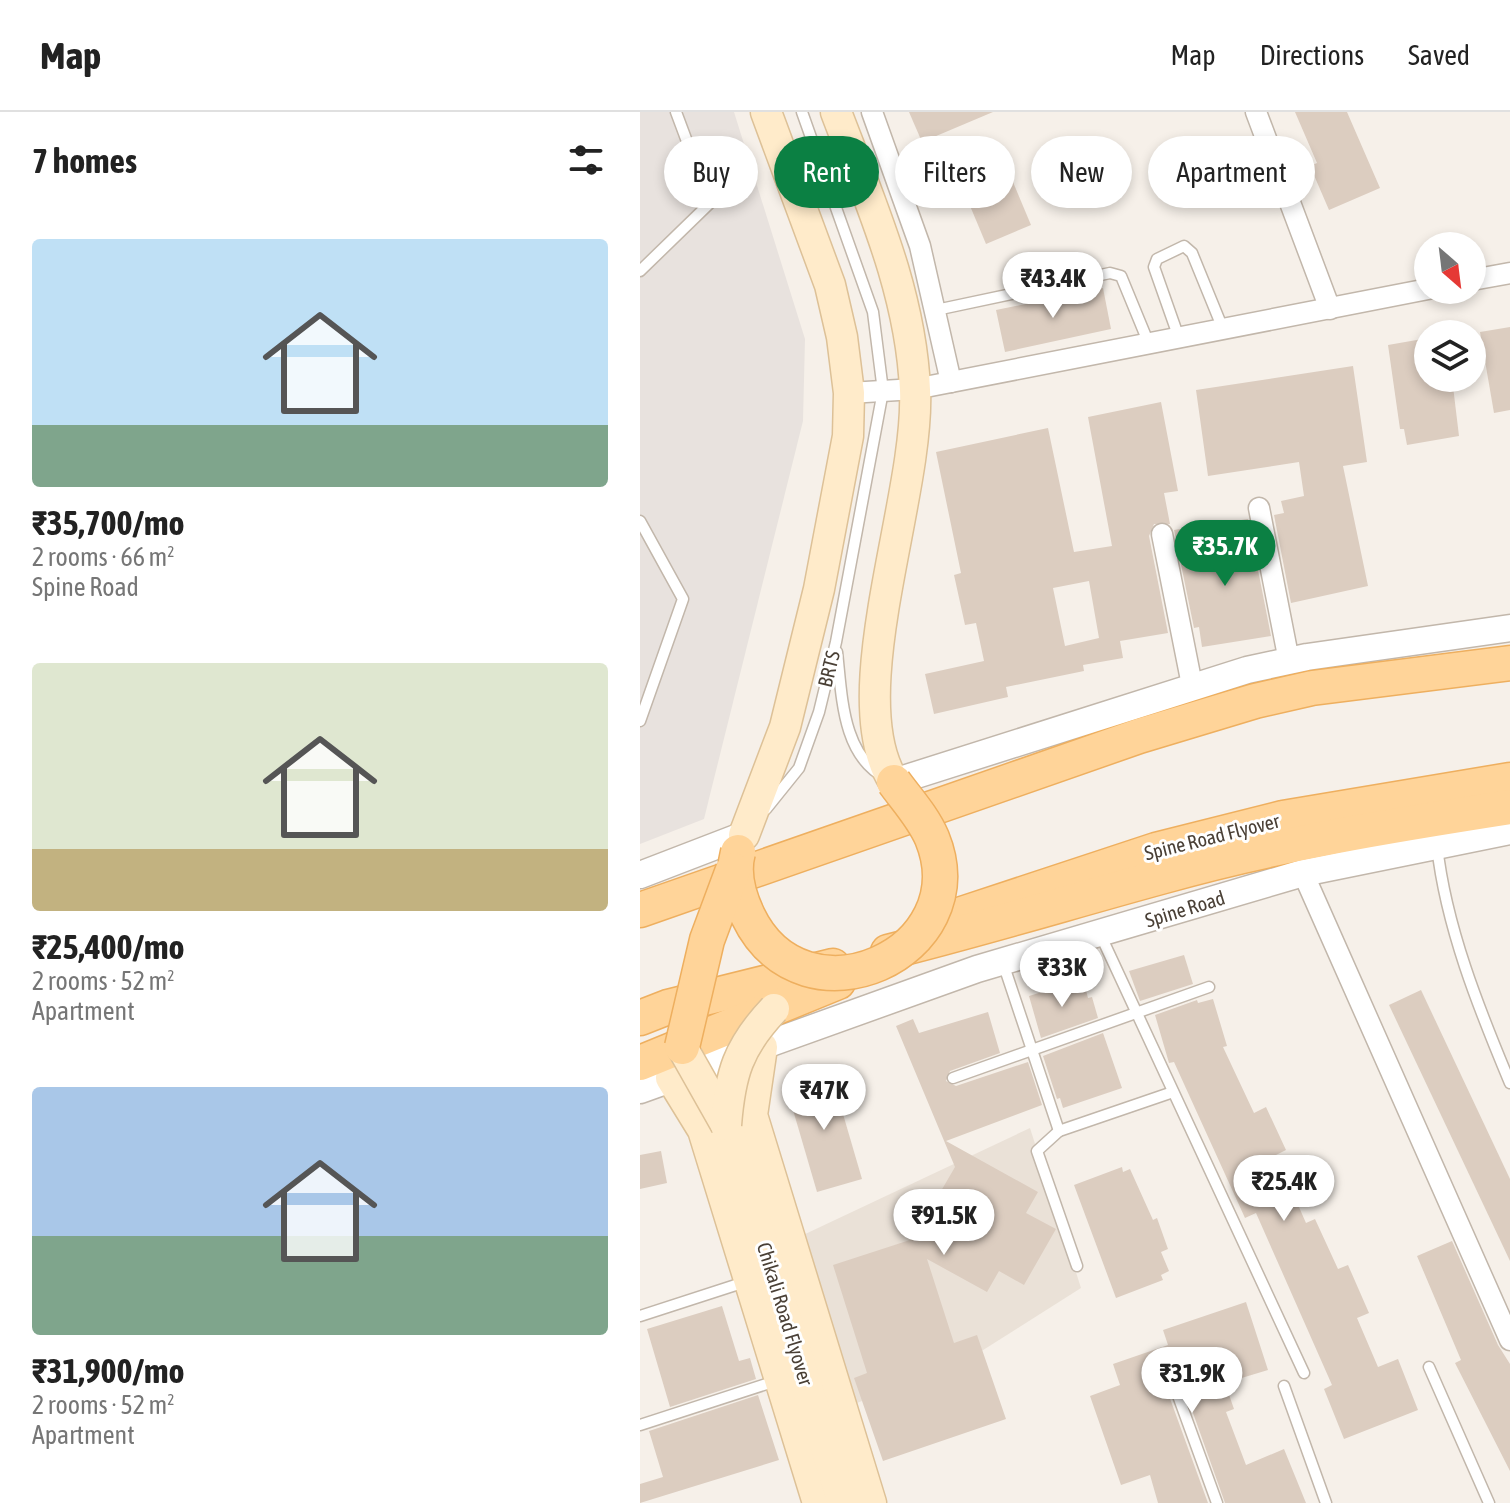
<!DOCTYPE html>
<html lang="en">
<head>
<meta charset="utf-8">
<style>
  body { margin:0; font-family:"Asap Condensed",sans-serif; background:#f6f6f6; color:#222; height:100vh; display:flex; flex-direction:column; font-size:30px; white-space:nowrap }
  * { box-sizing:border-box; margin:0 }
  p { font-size:26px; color:#767676 }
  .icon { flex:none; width:44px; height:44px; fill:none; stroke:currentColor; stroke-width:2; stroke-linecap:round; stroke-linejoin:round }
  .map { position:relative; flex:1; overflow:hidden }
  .sheet { display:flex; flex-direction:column; background:#fff; width:640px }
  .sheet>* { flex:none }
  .banner { position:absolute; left:24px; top:24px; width:726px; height:72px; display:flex; gap:16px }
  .needle { width:52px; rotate:152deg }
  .fabs { position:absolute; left:774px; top:120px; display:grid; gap:16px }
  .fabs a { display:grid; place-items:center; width:72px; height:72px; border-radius:50%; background:#fff; box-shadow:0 4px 12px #0003; font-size:40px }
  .price { position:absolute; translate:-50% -68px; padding:0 18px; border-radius:28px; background:#fff; color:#222; font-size:26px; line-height:52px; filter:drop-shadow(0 2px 4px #0008) }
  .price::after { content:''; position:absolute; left:50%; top:48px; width:24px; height:18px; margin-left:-12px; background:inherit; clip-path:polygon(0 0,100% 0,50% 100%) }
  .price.selected { background:#0b8043; color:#fff }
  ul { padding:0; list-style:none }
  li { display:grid; align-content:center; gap:16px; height:424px; padding:0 32px }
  li span { display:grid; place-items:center; height:248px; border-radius:8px; color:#555 }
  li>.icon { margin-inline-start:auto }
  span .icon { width:144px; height:144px; fill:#fffc; stroke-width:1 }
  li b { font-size:34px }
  h2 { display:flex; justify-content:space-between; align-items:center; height:96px; padding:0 32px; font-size:34px }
  .tag { padding:0 28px; border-radius:36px; background:#fff; box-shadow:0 4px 12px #0003; font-size:28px; line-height:72px }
  .tag.selected { background:#0b8043; color:#fff }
  header { display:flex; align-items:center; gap:48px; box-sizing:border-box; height:112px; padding:0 40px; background:#fff; border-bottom:2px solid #e0e0e0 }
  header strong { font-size:38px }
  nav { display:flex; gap:44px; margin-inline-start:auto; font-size:28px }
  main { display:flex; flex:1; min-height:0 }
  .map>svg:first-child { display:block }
  .residential { fill:#eae1d7 }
  .industrial { fill:#e8e2de }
  .building { fill:#dccdc0; fill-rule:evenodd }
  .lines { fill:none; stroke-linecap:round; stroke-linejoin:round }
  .service-casing { stroke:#c2b7ab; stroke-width:13 }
  .minor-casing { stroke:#c2b7ab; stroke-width:23 }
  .tertiary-casing { stroke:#c2b7ab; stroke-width:29 }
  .secondary-casing { stroke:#ddc197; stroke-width:33 }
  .primary-casing { stroke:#eeaf5f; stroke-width:37 }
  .service { stroke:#fff; stroke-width:10 }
  .minor { stroke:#fff; stroke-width:20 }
  .tertiary { stroke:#fff; stroke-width:26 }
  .secondary { stroke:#ffebca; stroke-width:30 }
  .primary { stroke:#ffd499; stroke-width:34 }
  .secondary-bridge-casing { stroke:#ddc197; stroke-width:33; stroke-linecap:butt }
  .primary-bridge-casing { stroke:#eeaf5f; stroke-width:37; stroke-linecap:butt }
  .secondary-bridge { stroke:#ffebca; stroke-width:30 }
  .primary-bridge { stroke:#ffd499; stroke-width:34 }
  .labels { text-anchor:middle; stroke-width:6; stroke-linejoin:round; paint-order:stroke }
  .street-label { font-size:20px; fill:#4a4036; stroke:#fff }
</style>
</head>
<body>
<header>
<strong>Map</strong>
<nav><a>Map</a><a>Directions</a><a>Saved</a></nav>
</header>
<main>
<section class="sheet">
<h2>7 homes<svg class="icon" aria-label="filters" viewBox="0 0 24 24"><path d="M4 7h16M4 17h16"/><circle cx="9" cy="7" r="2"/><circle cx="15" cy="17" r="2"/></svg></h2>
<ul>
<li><span style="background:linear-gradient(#bfe0f5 75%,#7fa58c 0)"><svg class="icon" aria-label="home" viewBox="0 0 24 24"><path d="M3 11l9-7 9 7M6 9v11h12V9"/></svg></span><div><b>₹35,700/mo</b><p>2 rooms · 66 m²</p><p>Spine Road</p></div></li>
<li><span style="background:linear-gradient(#dfe7d0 75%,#c2b280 0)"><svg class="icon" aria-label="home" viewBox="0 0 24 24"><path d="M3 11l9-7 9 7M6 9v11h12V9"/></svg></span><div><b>₹25,400/mo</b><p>2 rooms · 52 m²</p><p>Apartment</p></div></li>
<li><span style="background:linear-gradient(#a9c7e8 60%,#7fa58c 0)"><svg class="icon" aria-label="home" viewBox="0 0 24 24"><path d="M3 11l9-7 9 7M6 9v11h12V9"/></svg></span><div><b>₹31,900/mo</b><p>2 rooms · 52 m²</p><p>Apartment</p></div></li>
</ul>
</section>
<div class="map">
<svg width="870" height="1391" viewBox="0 0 870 1391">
  <rect width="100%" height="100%" fill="#f6f0e9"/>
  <!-- residential -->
  <path class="residential" d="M 390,1016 L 441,1176 L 321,1252 L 214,1292 L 161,1124 Z"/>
  <!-- industrial -->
  <path class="industrial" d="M 0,0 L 94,0 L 165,227 L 163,309 L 64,707 L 0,732 Z"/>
  <!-- building -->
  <g class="building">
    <path d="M 269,0 L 353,0 L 282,30 Z"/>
    <path d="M 655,0 L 707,0 L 740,76 L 689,98 L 670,54 L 677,51 Z"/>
    <path d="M 360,39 L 391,113 L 346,132 L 315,58 Z"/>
    <path d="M 463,176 L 471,217 L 365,240 L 356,198 Z"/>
    <path d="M 870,215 L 870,298 L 854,301 L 840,220 Z"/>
    <path d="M 788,226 L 788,266 L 812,266 L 819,324 L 767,333 L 764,317 L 760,317 L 748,233 Z"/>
    <path d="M 713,254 L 727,350 L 703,354 L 728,474 L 651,491 L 634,403 L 644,401 L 641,389 L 664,384 L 659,350 L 568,364 L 556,278 Z"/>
    <path d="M 521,290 L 538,379 L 524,381 L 530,412 L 514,412 L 509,424 L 528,521 L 480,529 L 483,546 L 443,553 L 444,559 L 366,575 L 368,585 L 294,602 L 285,562 L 344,549 L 336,511 L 325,513 L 314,463 L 321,461 L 296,340 L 408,316 L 434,440 L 472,434 L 448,305 ZM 449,469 L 459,526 L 425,534 L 413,476 Z"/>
    <path d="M 608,407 L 631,524 L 562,535 L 559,515 L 554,516 L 534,418 L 546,416 L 552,451 L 580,446 L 575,412 Z"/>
    <path d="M 544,843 L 553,872 L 500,889 L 489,859 Z"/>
    <path d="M 438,869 L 439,875 L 445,874 L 448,886 L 452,885 L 458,906 L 401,926 L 389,884 Z"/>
    <path d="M 781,878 L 870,1067 L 870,1149 L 749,893 Z"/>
    <path d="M 573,887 L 587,934 L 583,935 L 614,1001 L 626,995 L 646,1038 L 636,1043 L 666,1111 L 675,1107 L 698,1157 L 708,1153 L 729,1201 L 717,1206 L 738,1255 L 758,1247 L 778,1298 L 704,1327 L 684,1277 L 692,1273 L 616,1101 L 605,1106 L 534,950 L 529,951 L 515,903 L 557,888 L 558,891 Z"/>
    <path d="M 348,900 L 360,941 L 310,959 L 306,969 L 316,974 L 388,950 L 402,993 L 306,1029 L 398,1080 L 386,1101 L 416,1117 L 384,1173 L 359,1159 L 347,1180 L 287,1147 L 314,1231 L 337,1223 L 366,1307 L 243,1349 L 214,1266 L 227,1261 L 193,1153 L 273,1127 L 315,1055 L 256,914 L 273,907 L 279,921 Z"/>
    <path d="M 463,921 L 482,976 L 423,996 L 420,986 L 417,987 L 403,944 Z"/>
    <path d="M 191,961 L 222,1067 L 177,1080 L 146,974 Z"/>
    <path d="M 21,1039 L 27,1071 L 0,1077 L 0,1043 Z"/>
    <path d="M 482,1055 L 483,1060 L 490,1057 L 513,1108 L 517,1106 L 528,1137 L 521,1140 L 529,1159 L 521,1163 L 523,1168 L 476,1186 L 434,1073 Z"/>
    <path d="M 812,1129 L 858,1233 L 870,1252 L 870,1359 L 815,1251 L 821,1248 L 777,1144 Z"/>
    <path d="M 606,1190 L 628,1258 L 585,1271 L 594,1297 L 586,1300 L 606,1353 L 644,1337 L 666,1391 L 585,1391 L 536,1253 L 529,1248 L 521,1252 L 520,1259 L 568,1391 L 518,1391 L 510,1363 L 481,1373 L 450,1284 L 480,1273 L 473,1252 L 528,1233 L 523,1218 Z"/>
    <path d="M 82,1194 L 99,1249 L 110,1246 L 116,1267 L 30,1295 L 7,1217 Z"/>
    <path d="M 118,1283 L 139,1348 L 0,1391 L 0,1372 L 23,1365 L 9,1319 Z"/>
  </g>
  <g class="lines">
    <!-- service casing -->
    <g class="service-casing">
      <g id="service">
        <path d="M 0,159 L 70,91 L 36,0"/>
        <path d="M 296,198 L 470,161 L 481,164 L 509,232"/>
        <path d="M 539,226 L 514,155 L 517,147 L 544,134 L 552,141 L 583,217"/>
        <path d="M 0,409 L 43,487 L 0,609"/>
        <path d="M 197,540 C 202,584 202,644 246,666"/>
        <path d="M 126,697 L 159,656 L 179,600 L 196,530 L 243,279 L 233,200 L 162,0"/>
        <path d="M 797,734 C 806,815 839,897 870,971"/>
        <path d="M 461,824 L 664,1261"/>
        <path d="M 363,851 L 419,1019 L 533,980"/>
        <path d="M 313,966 L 569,875"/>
        <path d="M 419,1019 L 397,1039 L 437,1154"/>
        <path d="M 0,1204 L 105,1170"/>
        <path d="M 789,1255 L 849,1391"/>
        <path d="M 528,1256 L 577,1391"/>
        <path d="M 644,1274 L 686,1391"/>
        <path d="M 0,1313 L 139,1268"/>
      </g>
    </g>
    <!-- minor casing -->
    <g class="minor-casing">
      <g id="minor">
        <path d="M 232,0 L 280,134 L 311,270"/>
        <path d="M 616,0 L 690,197"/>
        <path d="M 832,168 L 870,161"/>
        <path d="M 209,281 L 275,277 L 788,177"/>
        <path d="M 619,396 L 649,549"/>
        <path d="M 522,422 L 552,573"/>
        <path d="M 663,761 L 870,1228"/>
      </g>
    </g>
    <!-- tertiary casing -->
    <g class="tertiary-casing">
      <g id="tertiary">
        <path d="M 254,670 L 607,558 L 667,545 L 870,516"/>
        <path d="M 0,763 L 104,723"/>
        <path d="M 0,978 L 337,857 L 663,761 L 870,719"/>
      </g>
    </g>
    <!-- secondary casing -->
    <g class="secondary-casing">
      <g id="secondary">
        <path d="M 196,0 C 230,90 271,180 275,278 C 280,385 199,585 254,670"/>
        <path d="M 104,723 L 145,615 L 179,477 L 208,324 L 209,281 L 202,225 L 190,173 L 126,0"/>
        <path d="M 122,935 L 112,1003 L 231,1391"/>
        <path d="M 31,966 L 63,1018 L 178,1391"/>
        <path d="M 86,1013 L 203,1391"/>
      </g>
    </g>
    <!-- primary casing -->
    <g class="primary-casing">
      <g id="primary">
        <path d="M 0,798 L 499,624 L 615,589 L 672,576 L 870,551"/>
        <path d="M 316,804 L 516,738 L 643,706 L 870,668"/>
        <path d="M 248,840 C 341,817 432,789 524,764 C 637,732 754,713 870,695"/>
        <path d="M 0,906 L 28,895 L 193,854"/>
        <path d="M 0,951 L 198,870"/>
      </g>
    </g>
    <!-- service -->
    <use href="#service" class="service"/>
    <!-- minor -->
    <use href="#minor" class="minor"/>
    <!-- tertiary -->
    <use href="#tertiary" class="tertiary"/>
    <!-- secondary -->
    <use href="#secondary" class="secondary"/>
    <!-- primary -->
    <use href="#primary" class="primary"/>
    <!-- secondary-bridge casing -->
    <g class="secondary-bridge-casing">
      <g id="secondary-bridge">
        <path d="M 42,935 L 86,1013"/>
        <path d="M 86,1013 C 90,962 98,935 134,897"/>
      </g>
    </g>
    <!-- primary-bridge casing -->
    <g class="primary-bridge-casing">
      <g id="primary-bridge">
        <path d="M 98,740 C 92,762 98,783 108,804 C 164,920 339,841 292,726 C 283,705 267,688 254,670"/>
        <path d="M 42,935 L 67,828 L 93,758"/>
      </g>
    </g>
    <!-- secondary-bridge -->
    <use href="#secondary-bridge" class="secondary-bridge"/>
    <!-- primary-bridge -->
    <use href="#primary-bridge" class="primary-bridge"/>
  </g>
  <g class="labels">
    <!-- street labels -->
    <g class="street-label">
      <text transform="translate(189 557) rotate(-76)" y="7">BRTS</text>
      <text transform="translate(572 725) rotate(-14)" y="7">Spine Road Flyover</text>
      <text transform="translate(545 797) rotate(-17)" y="7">Spine Road</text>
      <text transform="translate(145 1202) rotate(73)" y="7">Chikali Road Flyover</text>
    </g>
  </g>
</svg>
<div class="fabs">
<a><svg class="needle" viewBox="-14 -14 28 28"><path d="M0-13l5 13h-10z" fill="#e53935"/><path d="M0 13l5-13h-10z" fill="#767676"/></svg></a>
<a><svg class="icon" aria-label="layers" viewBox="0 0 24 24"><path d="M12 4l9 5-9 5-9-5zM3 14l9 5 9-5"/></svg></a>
</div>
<b class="price" style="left:413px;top:208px">₹43.4K</b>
<b class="price selected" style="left:585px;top:476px">₹35.7K</b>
<b class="price" style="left:422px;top:897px">₹33K</b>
<b class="price" style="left:184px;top:1020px">₹47K</b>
<b class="price" style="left:644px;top:1111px">₹25.4K</b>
<b class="price" style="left:304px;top:1145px">₹91.5K</b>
<b class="price" style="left:552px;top:1303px">₹31.9K</b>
<div class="banner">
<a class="tag">Buy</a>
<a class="tag selected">Rent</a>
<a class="tag">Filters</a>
<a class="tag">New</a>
<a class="tag">Apartment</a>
</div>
</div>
</main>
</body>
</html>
